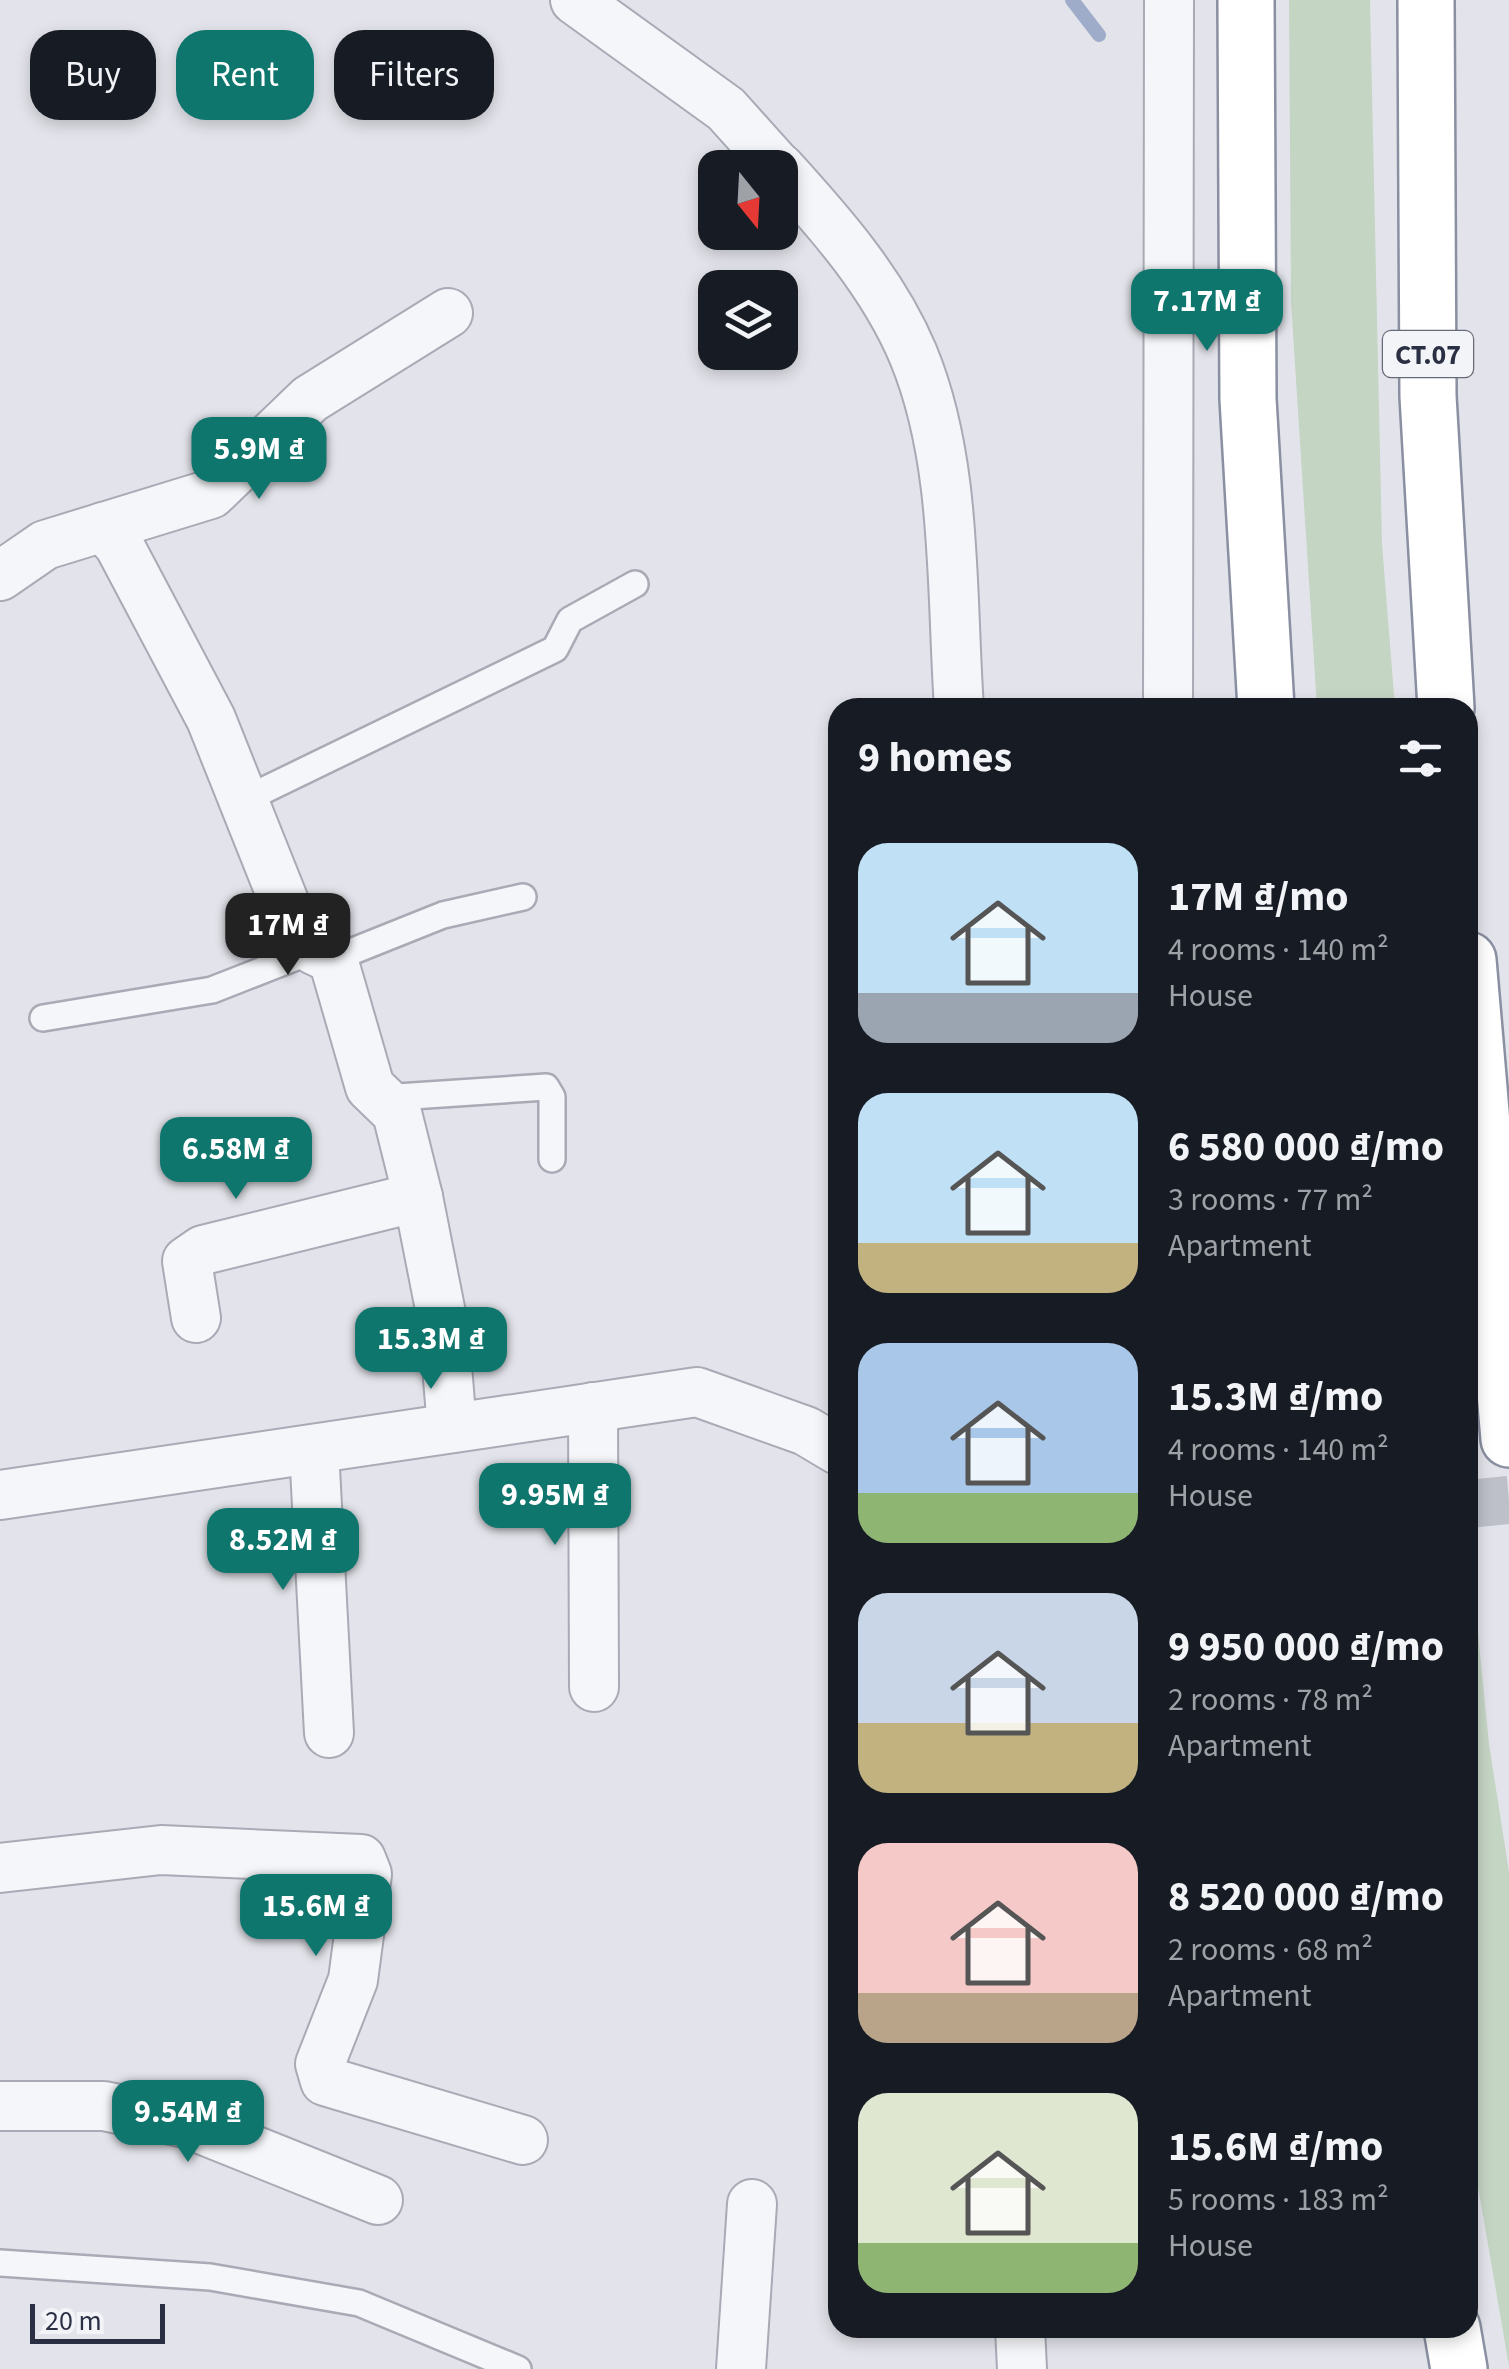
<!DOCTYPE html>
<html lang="en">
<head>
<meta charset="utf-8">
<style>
  body { margin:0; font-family:"Source Sans 3",sans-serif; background:#242831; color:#f1f3f6; height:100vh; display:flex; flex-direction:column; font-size:38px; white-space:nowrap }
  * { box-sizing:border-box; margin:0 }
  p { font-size:32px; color:#9ea1a6 }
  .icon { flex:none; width:55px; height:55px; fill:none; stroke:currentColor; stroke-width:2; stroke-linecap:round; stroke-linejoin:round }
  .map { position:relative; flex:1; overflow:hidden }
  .drawer { position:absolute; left:828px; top:698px; width:650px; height:1640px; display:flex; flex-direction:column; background:#171b24; border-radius:30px; box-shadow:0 5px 15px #0003 }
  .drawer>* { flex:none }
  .banner { position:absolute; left:30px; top:30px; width:648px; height:90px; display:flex; gap:20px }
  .needle { width:65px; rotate:162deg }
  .fabs { position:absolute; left:698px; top:150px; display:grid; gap:20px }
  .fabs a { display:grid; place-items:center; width:100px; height:100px; border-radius:20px; background:#171b24; box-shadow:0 5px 15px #0003; font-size:50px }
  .scale { position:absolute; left:30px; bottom:25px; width:135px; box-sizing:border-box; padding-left:10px; border:5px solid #2a2f43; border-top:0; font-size:28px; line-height:35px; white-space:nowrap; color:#2a2f43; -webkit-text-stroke:8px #f2f4f8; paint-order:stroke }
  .price { position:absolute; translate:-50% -85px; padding:0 22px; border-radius:20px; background:#0f766e; color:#fff; font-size:32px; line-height:65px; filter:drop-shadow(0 2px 5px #0008) }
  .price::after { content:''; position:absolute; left:50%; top:60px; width:30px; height:22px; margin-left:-15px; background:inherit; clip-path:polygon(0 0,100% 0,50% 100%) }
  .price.selected { background:#222; color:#fff }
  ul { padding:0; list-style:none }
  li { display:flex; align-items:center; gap:30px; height:250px; padding:0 30px }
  li span { display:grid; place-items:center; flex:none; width:280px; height:200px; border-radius:30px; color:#555 }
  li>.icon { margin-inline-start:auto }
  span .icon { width:120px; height:120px; fill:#fffc; stroke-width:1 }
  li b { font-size:42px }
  h2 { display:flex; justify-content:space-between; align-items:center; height:120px; padding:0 30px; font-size:42px }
  .pill { padding:0 35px; border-radius:30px; background:#171b24; box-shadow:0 5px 15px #0003; font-size:35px; line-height:90px }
  .pill.selected { background:#0f766e; color:#fff }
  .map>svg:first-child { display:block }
  .green { fill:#c5d5c4 }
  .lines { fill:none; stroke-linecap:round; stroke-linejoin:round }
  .stream { stroke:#9eacca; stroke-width:14 }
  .minor-tunnel { stroke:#bec0c9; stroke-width:48; stroke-dasharray:48 24; stroke-linecap:butt }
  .service-casing { stroke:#a8aab5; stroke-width:30 }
  .minor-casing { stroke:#a8aab5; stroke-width:52 }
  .motorway-casing { stroke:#8a8fa1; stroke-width:60 }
  .service { stroke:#f5f6f9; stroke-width:25 }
  .minor { stroke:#f5f6f9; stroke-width:48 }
  .motorway { stroke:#fff; stroke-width:55 }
  .labels { text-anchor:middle; stroke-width:10; stroke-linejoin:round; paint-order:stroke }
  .shield { fill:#f2f4f8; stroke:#666a79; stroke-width:2.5 }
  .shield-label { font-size:28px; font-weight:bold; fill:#2a2f43 }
</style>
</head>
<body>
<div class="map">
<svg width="1509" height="2369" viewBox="0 0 1509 2369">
  <rect width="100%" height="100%" fill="#e3e4eb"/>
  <!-- green -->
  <g class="green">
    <path d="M 1289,0 L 1370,0 L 1382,544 L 1395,707 L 1317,707 L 1291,302 Z"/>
    <path d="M 1468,1533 L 1489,1744 L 1509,1872 L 1509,2366 L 1468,2129 Z"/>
  </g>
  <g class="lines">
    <!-- stream -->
    <path class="stream" d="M 1072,0 L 1099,35"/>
    <!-- minor-tunnel -->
    <path class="minor-tunnel" d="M 1468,1504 L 1509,1500"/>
    <!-- service casing -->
    <g class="service-casing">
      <g id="service">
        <path d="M 244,800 L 555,649 L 570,620 L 635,584"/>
        <path d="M 333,959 L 443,915 L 523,897"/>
        <path d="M 43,1018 L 212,990 L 314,950"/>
        <path d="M 382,1098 L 546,1087 L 552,1097 L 552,1159"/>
        <path d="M 0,2263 L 210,2277 L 359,2303 L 518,2369"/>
      </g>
    </g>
    <!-- minor casing -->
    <g class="minor-casing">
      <g id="minor">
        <path d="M 575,0 L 726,109 L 779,168"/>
        <path d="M 780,168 C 831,224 883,283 913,354 C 958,462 951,592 959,708"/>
        <path d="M 103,527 L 119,545 L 211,719 L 296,932 L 314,950 L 333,959 L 370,1087 L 397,1113 L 418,1197 L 444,1329 L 452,1428"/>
        <path d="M 0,576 L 45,545 L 211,494 L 310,399 L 448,313"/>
        <path d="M 1168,708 L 1169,0"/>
        <path d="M 196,1318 L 187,1261 L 203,1250 L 418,1197"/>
        <path d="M 593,1407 L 594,1687"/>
        <path d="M 314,1449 L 329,1733"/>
        <path d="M 0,1495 L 697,1392 L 806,1431 L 838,1450"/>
        <path d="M 0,1868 L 161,1850 L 361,1859 L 367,1874 L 353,1980 L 320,2064 L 325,2081 L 523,2140"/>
        <path d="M 0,2106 L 104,2106 L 186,2123 L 378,2200"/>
        <path d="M 1020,2328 L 1022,2369"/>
        <path d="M 741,2369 L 752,2204"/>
      </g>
    </g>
    <!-- motorway casing -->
    <g class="motorway-casing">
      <g id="motorway">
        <path d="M 1246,0 L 1248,399 L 1266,708"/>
        <path d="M 1426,0 L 1428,396 L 1446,708"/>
        <path d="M 1468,960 L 1509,1439"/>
        <path d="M 1452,2328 L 1459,2369"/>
      </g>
    </g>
    <!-- service -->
    <use href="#service" class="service"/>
    <!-- minor -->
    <use href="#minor" class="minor"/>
    <!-- motorway -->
    <use href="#motorway" class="motorway"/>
  </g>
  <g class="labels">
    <!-- shield labels -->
    <rect class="shield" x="1383" y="331" width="90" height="46" rx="8"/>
    <g class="shield-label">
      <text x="1428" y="364">CT.07</text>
    </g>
  </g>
</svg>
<div class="fabs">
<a><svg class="needle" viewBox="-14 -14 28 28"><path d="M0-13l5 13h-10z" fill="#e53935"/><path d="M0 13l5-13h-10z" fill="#9ea1a6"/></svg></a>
<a><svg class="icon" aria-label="layers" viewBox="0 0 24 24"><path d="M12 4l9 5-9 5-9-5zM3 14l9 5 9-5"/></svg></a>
</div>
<div class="scale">20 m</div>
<b class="price" style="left:1207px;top:354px">7.17M ₫</b>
<b class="price" style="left:259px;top:502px">5.9M ₫</b>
<b class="price selected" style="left:288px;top:978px">17M ₫</b>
<b class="price" style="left:236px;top:1202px">6.58M ₫</b>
<b class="price" style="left:431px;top:1392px">15.3M ₫</b>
<b class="price" style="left:555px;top:1548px">9.95M ₫</b>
<b class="price" style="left:283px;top:1593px">8.52M ₫</b>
<b class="price" style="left:316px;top:1959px">15.6M ₫</b>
<b class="price" style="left:188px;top:2165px">9.54M ₫</b>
<div class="banner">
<a class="pill">Buy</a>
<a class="pill selected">Rent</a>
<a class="pill">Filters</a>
</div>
<section class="drawer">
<h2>9 homes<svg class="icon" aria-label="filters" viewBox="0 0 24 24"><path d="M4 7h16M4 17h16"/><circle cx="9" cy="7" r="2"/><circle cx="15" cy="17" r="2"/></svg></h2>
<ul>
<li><span style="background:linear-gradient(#bfe0f5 75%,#9aa5b1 0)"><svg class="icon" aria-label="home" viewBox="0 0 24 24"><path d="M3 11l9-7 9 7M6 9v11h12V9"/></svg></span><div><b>17M ₫/mo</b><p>4 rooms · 140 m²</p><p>House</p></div></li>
<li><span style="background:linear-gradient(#bfe0f5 75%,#c2b280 0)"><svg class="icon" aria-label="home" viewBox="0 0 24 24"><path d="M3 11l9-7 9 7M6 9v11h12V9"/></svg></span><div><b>6 580 000 ₫/mo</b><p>3 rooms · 77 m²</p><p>Apartment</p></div></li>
<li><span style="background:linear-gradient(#a9c7e8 75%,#8fb573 0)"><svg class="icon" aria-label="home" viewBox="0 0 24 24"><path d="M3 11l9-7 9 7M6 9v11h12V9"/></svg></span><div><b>15.3M ₫/mo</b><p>4 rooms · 140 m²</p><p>House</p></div></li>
<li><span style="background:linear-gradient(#c9d6e8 65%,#c2b280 0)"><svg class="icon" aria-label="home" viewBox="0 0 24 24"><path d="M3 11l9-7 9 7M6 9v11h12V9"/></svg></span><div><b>9 950 000 ₫/mo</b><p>2 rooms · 78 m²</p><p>Apartment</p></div></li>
<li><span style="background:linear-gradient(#f6c9c9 75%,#b9a48a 0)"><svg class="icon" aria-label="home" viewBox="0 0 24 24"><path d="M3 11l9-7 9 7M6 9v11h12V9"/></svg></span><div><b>8 520 000 ₫/mo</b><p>2 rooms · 68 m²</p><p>Apartment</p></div></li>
<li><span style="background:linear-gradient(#dfe7d0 75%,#8fb573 0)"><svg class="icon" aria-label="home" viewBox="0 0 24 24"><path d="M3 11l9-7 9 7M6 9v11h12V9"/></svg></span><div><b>15.6M ₫/mo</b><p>5 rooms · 183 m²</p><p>House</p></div></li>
</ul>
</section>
</div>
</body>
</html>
